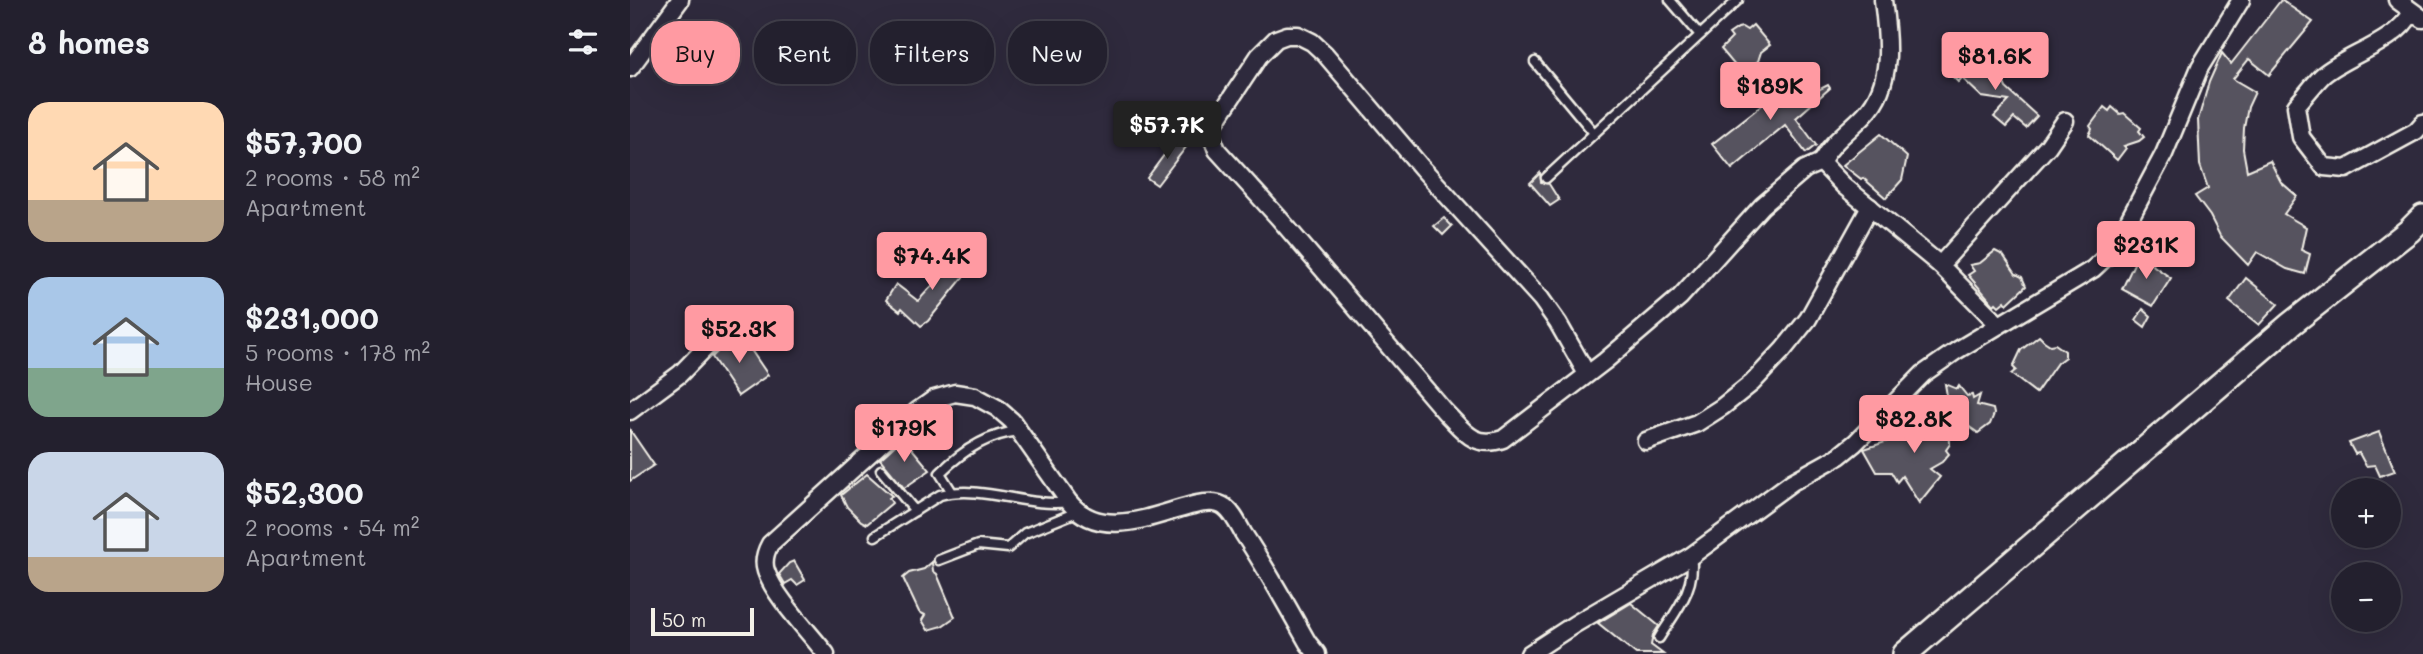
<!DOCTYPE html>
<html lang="en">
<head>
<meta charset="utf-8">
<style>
  body { margin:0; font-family:Mali,sans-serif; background:#2f2d3a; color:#f1f3f6; height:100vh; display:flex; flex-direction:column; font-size:26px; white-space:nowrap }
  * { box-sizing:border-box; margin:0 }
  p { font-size:23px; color:#a3a3aa }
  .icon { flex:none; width:38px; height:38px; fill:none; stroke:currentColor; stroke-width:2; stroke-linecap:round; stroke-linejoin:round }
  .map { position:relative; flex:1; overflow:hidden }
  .drawer { display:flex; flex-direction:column; background:#23202e; width:630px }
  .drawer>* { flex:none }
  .hud { position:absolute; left:21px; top:21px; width:665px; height:63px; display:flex; gap:14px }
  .buttons { position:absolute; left:1701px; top:478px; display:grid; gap:14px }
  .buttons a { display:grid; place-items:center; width:70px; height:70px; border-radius:50%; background:#23202e; box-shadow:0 7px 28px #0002,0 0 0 2px #403e4a; font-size:35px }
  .scale { position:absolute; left:21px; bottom:18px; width:103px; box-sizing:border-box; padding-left:7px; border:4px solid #f4f1e8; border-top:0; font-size:19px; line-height:24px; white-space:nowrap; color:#f4f1e8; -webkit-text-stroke:5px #2f2a3d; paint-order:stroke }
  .price { position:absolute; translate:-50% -60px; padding:0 16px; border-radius:7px; background:#ff9aa2; color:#111; font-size:23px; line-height:46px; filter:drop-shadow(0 2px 4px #0008) }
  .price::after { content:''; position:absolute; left:50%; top:42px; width:21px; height:16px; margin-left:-10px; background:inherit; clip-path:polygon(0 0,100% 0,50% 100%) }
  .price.current { background:#222; color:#fff }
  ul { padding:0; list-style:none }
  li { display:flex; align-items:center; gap:21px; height:175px; padding:0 28px }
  li span { display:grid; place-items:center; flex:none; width:196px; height:140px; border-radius:21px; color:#555 }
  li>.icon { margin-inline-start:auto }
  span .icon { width:84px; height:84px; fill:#fffc; stroke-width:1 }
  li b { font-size:30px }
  h2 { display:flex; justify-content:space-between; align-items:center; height:84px; padding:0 28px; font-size:30px }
  .chip { padding:0 24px; border-radius:28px; background:#23202e; box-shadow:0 7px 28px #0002,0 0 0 2px #403e4a; font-size:24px; line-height:63px }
  .chip.current { background:#ff9aa2; color:#111 }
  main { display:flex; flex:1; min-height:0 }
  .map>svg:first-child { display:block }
  .building { fill:#56525f; stroke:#f4f1e8; stroke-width:2 }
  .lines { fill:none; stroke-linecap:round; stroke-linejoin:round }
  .lane-casing { stroke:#f4f1e8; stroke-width:13 }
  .street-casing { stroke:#f4f1e8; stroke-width:21 }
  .secondary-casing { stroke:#f4f1e8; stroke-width:28 }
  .lane { stroke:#2f2a3d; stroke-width:8 }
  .street { stroke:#2f2a3d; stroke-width:16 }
  .secondary { stroke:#2f2a3d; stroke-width:23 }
</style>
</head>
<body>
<main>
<section class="drawer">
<h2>8 homes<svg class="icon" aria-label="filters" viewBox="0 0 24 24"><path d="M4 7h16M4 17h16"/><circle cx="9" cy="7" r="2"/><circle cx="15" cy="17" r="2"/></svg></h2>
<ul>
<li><span style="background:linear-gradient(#ffd9b3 70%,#b9a48a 0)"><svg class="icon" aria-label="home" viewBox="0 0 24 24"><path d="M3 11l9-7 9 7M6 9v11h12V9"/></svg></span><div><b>$57,700</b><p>2 rooms · 58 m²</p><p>Apartment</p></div></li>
<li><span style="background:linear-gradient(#a9c7e8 65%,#7fa58c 0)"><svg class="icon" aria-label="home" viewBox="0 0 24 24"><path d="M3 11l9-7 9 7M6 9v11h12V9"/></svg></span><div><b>$231,000</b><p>5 rooms · 178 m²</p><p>House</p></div></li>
<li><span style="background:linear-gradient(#c9d6e8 75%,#b9a48a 0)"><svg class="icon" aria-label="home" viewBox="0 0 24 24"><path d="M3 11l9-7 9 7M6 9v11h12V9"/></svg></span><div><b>$52,300</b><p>2 rooms · 54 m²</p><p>Apartment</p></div></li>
</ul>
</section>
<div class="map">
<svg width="1793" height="654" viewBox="0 0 1793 654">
  <rect width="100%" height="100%" fill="#2f2a3d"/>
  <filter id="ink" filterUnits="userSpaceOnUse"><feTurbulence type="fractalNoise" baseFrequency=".0143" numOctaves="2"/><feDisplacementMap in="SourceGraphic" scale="14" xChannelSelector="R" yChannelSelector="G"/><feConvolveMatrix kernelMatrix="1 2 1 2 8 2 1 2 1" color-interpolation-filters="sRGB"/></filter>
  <g filter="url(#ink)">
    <!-- building -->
    <g class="building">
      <path d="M 1651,0 L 1683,22 L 1639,75 L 1619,59 L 1603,79 L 1625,92 L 1618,107 L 1614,128 L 1613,149 L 1617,171 L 1640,161 L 1651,182 L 1667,196 L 1654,214 L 1676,227 L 1671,250 L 1680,254 L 1675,274 L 1657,269 L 1627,252 L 1618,265 L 1590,236 L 1580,216 L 1565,196 L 1578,188 L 1570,165 L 1568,120 L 1579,82 L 1592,53 L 1601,64 Z"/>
      <path d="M 1123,25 L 1140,45 L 1131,52 L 1128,61 L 1111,73 L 1091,49 L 1102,38 L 1099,34 L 1108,28 L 1112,27 L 1117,30 Z"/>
      <path d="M 1353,58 L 1372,73 L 1371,76 L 1376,88 L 1407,116 L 1396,128 L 1384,118 L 1376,127 L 1364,117 L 1379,101 L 1352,97 L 1332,78 L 1328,82 L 1320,74 L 1325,68 L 1334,70 Z"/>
      <path d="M 1162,72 L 1178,95 L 1198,85 L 1200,88 L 1166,118 L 1186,145 L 1176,153 L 1155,125 L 1102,169 L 1082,144 L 1136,102 L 1134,100 Z"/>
      <path d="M 1474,107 L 1479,111 L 1482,107 L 1490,114 L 1494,113 L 1511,128 L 1509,131 L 1514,137 L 1509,141 L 1494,146 L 1496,148 L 1487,160 L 1459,135 L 1462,129 L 1460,126 Z"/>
      <path d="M 1251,134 L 1277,157 L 1272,180 L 1256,198 L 1233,178 L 1231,179 L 1213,165 Z"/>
      <path d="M 544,135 L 556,147 L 527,185 L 517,178 L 537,151 Z"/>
      <path d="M 910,173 L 911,182 L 919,184 L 929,200 L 920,206 L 900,183 Z"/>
      <path d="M 814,218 L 822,226 L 813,235 L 804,226 Z"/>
      <path d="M 336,248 L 346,255 L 332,279 L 298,321 L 291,326 L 272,308 L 270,311 L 256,300 L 266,284 L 288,301 L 314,273 L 317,276 Z"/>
      <path d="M 1365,251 L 1373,255 L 1386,274 L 1392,277 L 1396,286 L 1377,304 L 1375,301 L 1369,306 L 1366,303 L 1364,305 L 1338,275 L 1344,271 L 1340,265 L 1350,263 Z"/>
      <path d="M 1508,255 L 1541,278 L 1523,306 L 1492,289 Z"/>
      <path d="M 1616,278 L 1648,304 L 1629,325 L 1599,301 Z"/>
      <path d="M 1513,309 L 1521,316 L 1515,327 L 1506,320 Z"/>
      <path d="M 106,334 L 119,350 L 121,350 L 138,375 L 108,396 L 82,357 Z"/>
      <path d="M 1409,336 L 1414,341 L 1420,345 L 1425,344 L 1435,351 L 1435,357 L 1427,363 L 1406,393 L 1381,374 L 1386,370 L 1383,367 L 1391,350 Z"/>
      <path d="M 1315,384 L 1327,389 L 1329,386 L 1337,396 L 1342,395 L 1343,399 L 1350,395 L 1347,405 L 1363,409 L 1364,414 L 1360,424 L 1348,433 L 1320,413 Z"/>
      <path d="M 1286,416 L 1300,422 L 1301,427 L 1319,421 L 1320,444 L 1316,450 L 1319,454 L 1312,462 L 1300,469 L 1310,477 L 1289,503 L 1272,476 L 1267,482 L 1261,472 L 1247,472 L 1234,449 L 1276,435 L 1274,426 Z"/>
      <path d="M 0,430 L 24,465 L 0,481 Z"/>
      <path d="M 1749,432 L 1765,471 L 1750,476 L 1745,465 L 1736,466 L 1729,453 L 1725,454 L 1719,443 Z"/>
      <path d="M 273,438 L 300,470 L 274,488 L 250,459 Z"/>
      <path d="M 237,474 L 262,496 L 259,498 L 262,503 L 237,524 L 231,521 L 217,507 L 211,495 Z"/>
      <path d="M 164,561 L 175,580 L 167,585 L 162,580 L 155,584 L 149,574 L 159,563 Z"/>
      <path d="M 302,562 L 303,571 L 307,574 L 325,617 L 312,626 L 298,630 L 292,620 L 295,615 L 289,612 L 273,578 L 279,573 L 294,569 Z"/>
      <path d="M 1001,603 L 1029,626 L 1023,635 L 1021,645 L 1033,654 L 1006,654 L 968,623 Z"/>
    </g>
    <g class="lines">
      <!-- lane casing -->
      <g class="lane-casing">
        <g id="lane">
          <path d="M 1040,0 L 1070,35"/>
          <path d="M 905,62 L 964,133"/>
          <path d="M 916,178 L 1108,0"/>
          <path d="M 251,470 L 285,511"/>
          <path d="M 322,492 L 310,473 C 332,451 357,434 389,431"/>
          <path d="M 245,536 L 310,495 C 353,484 397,508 439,502"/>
          <path d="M 309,560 L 348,545 L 378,548 L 395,533 L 447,512"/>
          <path d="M 1029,638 C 1045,612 1067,588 1061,556"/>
        </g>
      </g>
      <!-- street casing -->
      <g class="street-casing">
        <g id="street">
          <path d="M 1253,0 C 1258,38 1264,84 1235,114 C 1219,131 1202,141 1191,162 L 1214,186 L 1310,265 L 1369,325"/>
          <path d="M 1767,0 L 1793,19"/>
          <path d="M 1782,12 C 1765,44 1717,54 1692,76 C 1683,85 1675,96 1666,106 L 1671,137 L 1694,167 L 1716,169 L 1786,131 L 1793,123"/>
          <path d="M 0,68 L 50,0"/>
          <path d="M 1310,265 L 1418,146 L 1435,121"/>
          <path d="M 957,374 L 928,323 L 911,299 L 792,168 L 695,54 L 682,42 L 668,35 L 657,35 L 646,39 L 629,56 L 582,127 L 582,137 L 587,150 L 648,217 L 815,412 C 834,431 844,449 873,439 L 975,361 L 1050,297 L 1132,206 L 1175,169 L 1191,162"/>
          <path d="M 0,411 L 50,374 L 91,332"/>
          <path d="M 1016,441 L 1067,423 L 1092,407 L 1122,383 L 1153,350 L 1178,319 L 1240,207"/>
          <path d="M 196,654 C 179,632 144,596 136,571 C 133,562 135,553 140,544 L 287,411 L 304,399 L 325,393 L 345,396 L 367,408 L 382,421 L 439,502 C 483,556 568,485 595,507 C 603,513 608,524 613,533 C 637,569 657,606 678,643 L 687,654"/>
          <path d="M 899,654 L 945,624 L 1061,556 L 1162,482 L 1209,456 L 1225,443 L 1293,374 L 1326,351 L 1463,269 L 1477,256 L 1492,233 L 1534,154 L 1570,67 L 1611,0"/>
        </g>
      </g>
      <!-- secondary casing -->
      <g class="secondary-casing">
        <path id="secondary" d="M 1275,654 L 1661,324 L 1779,231 L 1793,217"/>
      </g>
      <!-- lane -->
      <use href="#lane" class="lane"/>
      <!-- street -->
      <use href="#street" class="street"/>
      <!-- secondary -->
      <use href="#secondary" class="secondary"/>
    </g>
  </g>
</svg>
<div class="buttons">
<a>+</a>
<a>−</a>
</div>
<div class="scale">50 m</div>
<b class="price" style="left:1365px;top:92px">$81.6K</b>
<b class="price" style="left:1140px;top:122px">$189K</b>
<b class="price current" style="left:537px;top:161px">$57.7K</b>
<b class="price" style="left:1516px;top:281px">$231K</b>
<b class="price" style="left:302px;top:292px">$74.4K</b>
<b class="price" style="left:109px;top:365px">$52.3K</b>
<b class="price" style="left:1284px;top:455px">$82.8K</b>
<b class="price" style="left:274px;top:464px">$179K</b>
<div class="hud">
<a class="chip current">Buy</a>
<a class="chip">Rent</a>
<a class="chip">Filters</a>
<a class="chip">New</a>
</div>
</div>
</main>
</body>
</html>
